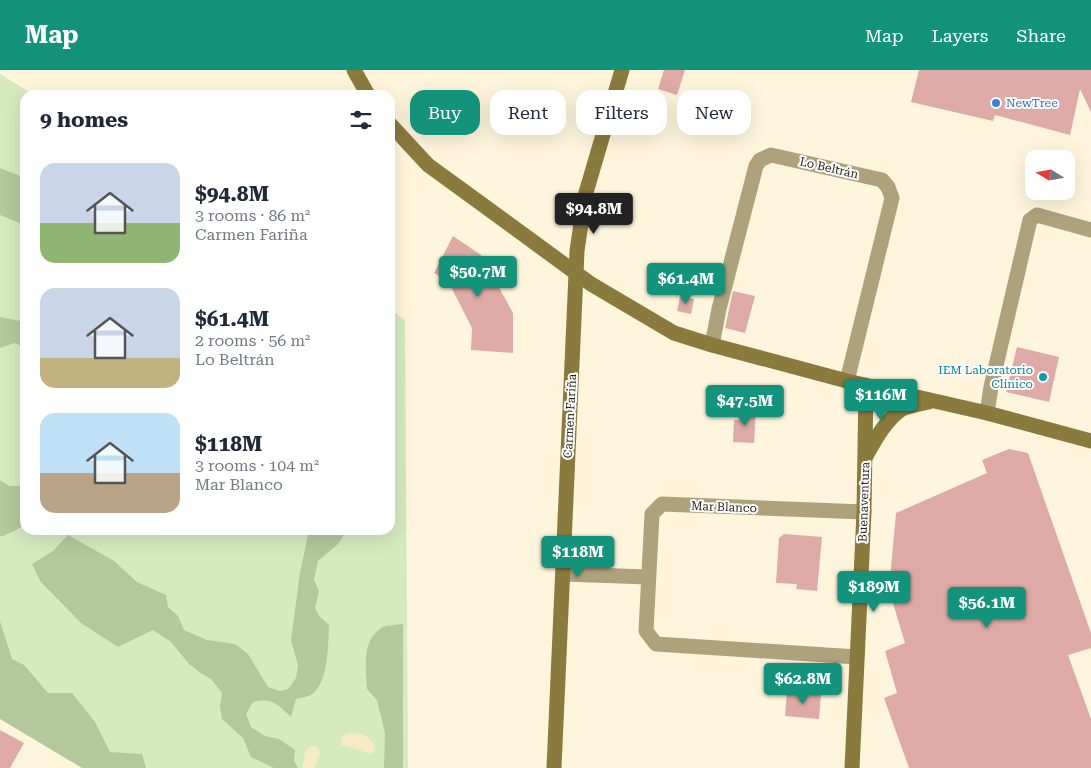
<!DOCTYPE html>
<html lang="en">
<head>
<meta charset="utf-8">
<style>
  body { margin:0; font-family:"Roboto Serif",serif; background:#f6f6f7; color:#1f2937; height:100vh; display:flex; flex-direction:column; font-size:19px; white-space:nowrap }
  * { box-sizing:border-box; margin:0 }
  p { font-size:16px; color:#747a83 }
  .icon { flex:none; width:28px; height:28px; fill:none; stroke:currentColor; stroke-width:2; stroke-linecap:round; stroke-linejoin:round }
  .map { position:relative; flex:1; overflow:hidden }
  .side { position:absolute; left:20px; top:20px; width:375px; height:445px; display:flex; flex-direction:column; background:#fff; border-radius:15px; box-shadow:0 5px 20px #0002 }
  .side>* { flex:none }
  .guide { position:absolute; left:410px; top:20px; width:475px; height:45px; display:flex; gap:10px }
  .needle { width:32px; rotate:281deg }
  .fabs { position:absolute; left:1025px; top:80px; display:grid; gap:10px }
  .fabs a { display:grid; place-items:center; width:50px; height:50px; border-radius:10px; background:#fff; box-shadow:0 5px 20px #0002; font-size:25px }
  .price { position:absolute; translate:-50% -42px; padding:0 11px; border-radius:5px; background:#13937c; color:#fff; font-size:16px; line-height:32px; filter:drop-shadow(0 1px 2px #0008) }
  .price::after { content:''; position:absolute; left:50%; top:30px; width:15px; height:11px; margin-left:-8px; background:inherit; clip-path:polygon(0 0,100% 0,50% 100%) }
  .price.current { background:#222; color:#fff }
  ul { padding:0; list-style:none }
  li { display:flex; align-items:center; gap:15px; height:125px; padding:0 20px }
  li span { display:grid; place-items:center; flex:none; width:140px; height:100px; border-radius:15px; color:#555 }
  li>.icon { margin-inline-start:auto }
  span .icon { width:60px; height:60px; fill:#fffc; stroke-width:1 }
  li b { font-size:21px }
  h2 { display:flex; justify-content:space-between; align-items:center; height:60px; padding:0 20px; font-size:21px }
  .tag { padding:0 18px; border-radius:15px; background:#fff; box-shadow:0 5px 20px #0002; font-size:18px; line-height:45px }
  .tag.current { background:#13937c; color:#fff }
  header { display:flex; align-items:center; gap:30px; box-sizing:border-box; height:70px; padding:0 25px; background:#13937c; color:#fff }
  header strong { font-size:24px }
  nav { display:flex; gap:28px; margin-inline-start:auto; font-size:18px }
  .map>svg:first-child { display:block }
  .green { fill:#d6eabf }
  .forest { fill:#b4c89d }
  .sand { fill:#f5ecc6 }
  .building { fill:#deaaa5 }
  .lines { fill:none; stroke-linecap:round; stroke-linejoin:round }
  .street { stroke:#aea27c; stroke-width:15 }
  .secondary { stroke:#8b7a3e; stroke-width:15 }
  .shop-dot { fill:#3f7fe0; stroke:#fff; stroke-width:2 }
  .culture-dot { fill:#0f9aa8; stroke:#fff; stroke-width:2 }
  .labels { text-anchor:middle; stroke-width:4; stroke-linejoin:round; paint-order:stroke }
  .shop-label { font-size:12px; fill:#366cbe; stroke:#fff; text-anchor:start }
  .street-label { font-size:12px; fill:#241f14; stroke:#fff }
  .culture-label { font-size:12px; fill:#0d838f; stroke:#fff; text-anchor:end }
</style>
</head>
<body>
<header>
<strong>Map</strong>
<nav><a>Map</a><a>Layers</a><a>Share</a></nav>
</header>
<div class="map">
<svg width="1091" height="698" viewBox="0 0 1091 698">
  <rect width="100%" height="100%" fill="#fef5dc"/>
  <!-- green -->
  <path class="green" d="M 0,4 L 34,25 L 25,25 L 25,460 L 390,460 L 390,239 L 405,250 L 408,698 L 95,698 L 0,644 Z"/>
  <!-- forest -->
  <g class="forest">
    <path d="M 0,98 L 25,108 L 25,155 L 0,145 Z"/>
    <path d="M 0,247 L 20,251 L 25,255 L 25,278 L 15,273 L 0,278 Z"/>
    <path d="M 0,410 L 9,416 L 25,416 L 25,451 L 20,458 L 3,466 L 0,466 Z"/>
    <path d="M 309,460 L 346,461 L 339,473 L 318,491 L 314,510 L 319,521 L 315,538 L 319,546 L 329,555 C 328,574 329,613 311,625 C 307,627 300,628 296,629 L 291,647 C 278,635 273,627 253,632 L 246,644 L 251,657 L 265,666 L 279,669 L 295,680 L 294,691 L 298,698 L 274,698 L 251,687 L 243,668 L 222,649 L 220,636 L 222,623 L 211,609 L 202,604 L 189,594 L 171,572 L 153,560 L 118,577 L 81,553 L 40,511 L 32,494 L 53,481 L 68,465 L 114,491 L 137,512 L 166,525 L 168,537 L 178,546 L 184,560 L 207,570 L 235,574 L 248,584 L 268,617 L 280,621 L 288,619 L 296,608 L 298,595 L 291,570 L 300,503 Z"/>
    <path d="M 0,551 L 12,589 L 24,595 L 48,623 L 72,623 L 95,652 L 110,682 L 142,684 L 146,698 L 82,698 L 0,649 Z"/>
    <path d="M 403,554 L 403,698 L 384,698 L 385,663 L 377,630 L 367,619 C 366,599 361,569 383,557 C 388,555 397,555 403,554 Z"/>
  </g>
  <!-- sand -->
  <g class="sand">
    <path d="M 353,663 C 363,664 370,666 375,676 L 373,682 L 368,684 C 360,678 351,679 341,675 L 341,668 L 346,664 Z"/>
    <path d="M 314,676 L 317,677 L 320,683 L 315,698 L 302,698 C 305,689 303,677 314,676 Z"/>
  </g>
  <!-- building -->
  <g class="building">
    <path d="M 664,0 L 685,0 L 677,25 L 658,19 Z"/>
    <path d="M 919,0 L 1091,0 L 1091,42 L 1080,19 L 1070,65 L 995,45 L 993,51 L 911,32 Z"/>
    <path d="M 453,166 L 481,185 L 513,243 L 513,283 L 471,280 L 472,258 L 448,211 L 434,203 Z"/>
    <path d="M 733,221 L 755,226 L 745,263 L 725,258 Z"/>
    <path d="M 680,227 L 694,229 L 691,244 L 677,241 Z"/>
    <path d="M 1017,277 L 1059,287 L 1049,332 L 1006,322 Z"/>
    <path d="M 740,340 L 756,340 L 754,373 L 733,372 L 734,350 L 739,350 Z"/>
    <path d="M 1009,379 L 1028,383 L 1091,563 L 1091,578 L 1068,585 L 1091,649 L 1091,698 L 909,698 L 884,628 L 897,623 L 885,581 L 905,573 L 889,520 L 896,443 L 987,403 L 982,390 Z"/>
    <path d="M 784,464 L 822,467 L 817,521 L 796,519 L 797,514 L 776,513 L 779,468 Z"/>
    <path d="M 787,621 L 821,624 L 819,649 L 785,646 Z"/>
    <path d="M 0,660 L 24,673 L 10,698 L 0,698 Z"/>
  </g>
  <g class="lines">
    <!-- street -->
    <g class="street">
      <path d="M 712,275 L 719,239 L 756,96 L 760,90 L 771,85 L 882,110 L 888,117 L 892,128 L 847,311"/>
      <path d="M 987,343 L 991,317 L 1030,150 L 1037,145 L 1091,160"/>
      <path d="M 563,504 L 648,507"/>
      <path d="M 857,587 L 656,574 L 646,561 L 652,444 L 662,434 L 864,442"/>
    </g>
    <!-- secondary -->
    <g class="secondary">
      <path d="M 354,0 L 368,25"/>
      <path d="M 390,54 L 428,95 L 483,135 L 591,214 L 674,263 L 712,275 L 847,311 L 987,343 L 1091,371"/>
      <path d="M 866,386 C 875,370 887,348 902,339 C 911,335 920,334 929,332"/>
      <path d="M 554,698 L 577,181 L 585,126 L 622,0"/>
      <path d="M 852,698 L 864,442 L 866,316"/>
    </g>
  </g>
  <!-- markers -->
  <circle class="shop-dot" cx="996" cy="33" r="5"/>
  <circle class="culture-dot" cx="1043" cy="307" r="5"/>
  <g class="labels">
    <!-- shop labels -->
    <g class="shop-label">
      <text x="1006" y="37">NewTree</text>
    </g>
    <!-- street labels -->
    <g class="street-label">
      <text transform="translate(829 98) rotate(13)" y="4">Lo Beltrán</text>
      <text transform="translate(570 346) rotate(-87)" y="4">Carmen Fariña</text>
      <text transform="translate(864 432) rotate(-88)" y="4">Buenaventura</text>
      <text transform="translate(724 437) rotate(2)" y="4">Mar Blanco</text>
    </g>
    <!-- culture labels -->
    <g class="culture-label">
      <text x="1033" y="304">IEM Laboratorio<tspan x="1033" dy="14">Clínico</tspan></text>
    </g>
  </g>
</svg>
<div class="fabs">
<a><svg class="needle" viewBox="-14 -14 28 28"><path d="M0-13l5 13h-10z" fill="#e53935"/><path d="M0 13l5-13h-10z" fill="#747a83"/></svg></a>
</div>
<b class="price current" style="left:594px;top:165px">$94.8M</b>
<b class="price" style="left:478px;top:228px">$50.7M</b>
<b class="price" style="left:686px;top:235px">$61.4M</b>
<b class="price" style="left:881px;top:351px">$116M</b>
<b class="price" style="left:745px;top:357px">$47.5M</b>
<b class="price" style="left:578px;top:508px">$118M</b>
<b class="price" style="left:874px;top:543px">$189M</b>
<b class="price" style="left:987px;top:559px">$56.1M</b>
<b class="price" style="left:803px;top:635px">$62.8M</b>
<div class="guide">
<a class="tag current">Buy</a>
<a class="tag">Rent</a>
<a class="tag">Filters</a>
<a class="tag">New</a>
</div>
<section class="side">
<h2>9 homes<svg class="icon" aria-label="filters" viewBox="0 0 24 24"><path d="M4 7h16M4 17h16"/><circle cx="9" cy="7" r="2"/><circle cx="15" cy="17" r="2"/></svg></h2>
<ul>
<li><span style="background:linear-gradient(#c9d6e8 60%,#8fb573 0)"><svg class="icon" aria-label="home" viewBox="0 0 24 24"><path d="M3 11l9-7 9 7M6 9v11h12V9"/></svg></span><div><b>$94.8M</b><p>3 rooms · 86 m²</p><p>Carmen Fariña</p></div></li>
<li><span style="background:linear-gradient(#c9d6e8 70%,#c2b280 0)"><svg class="icon" aria-label="home" viewBox="0 0 24 24"><path d="M3 11l9-7 9 7M6 9v11h12V9"/></svg></span><div><b>$61.4M</b><p>2 rooms · 56 m²</p><p>Lo Beltrán</p></div></li>
<li><span style="background:linear-gradient(#bfe0f5 60%,#b9a48a 0)"><svg class="icon" aria-label="home" viewBox="0 0 24 24"><path d="M3 11l9-7 9 7M6 9v11h12V9"/></svg></span><div><b>$118M</b><p>3 rooms · 104 m²</p><p>Mar Blanco</p></div></li>
</ul>
</section>
</div>
</body>
</html>
